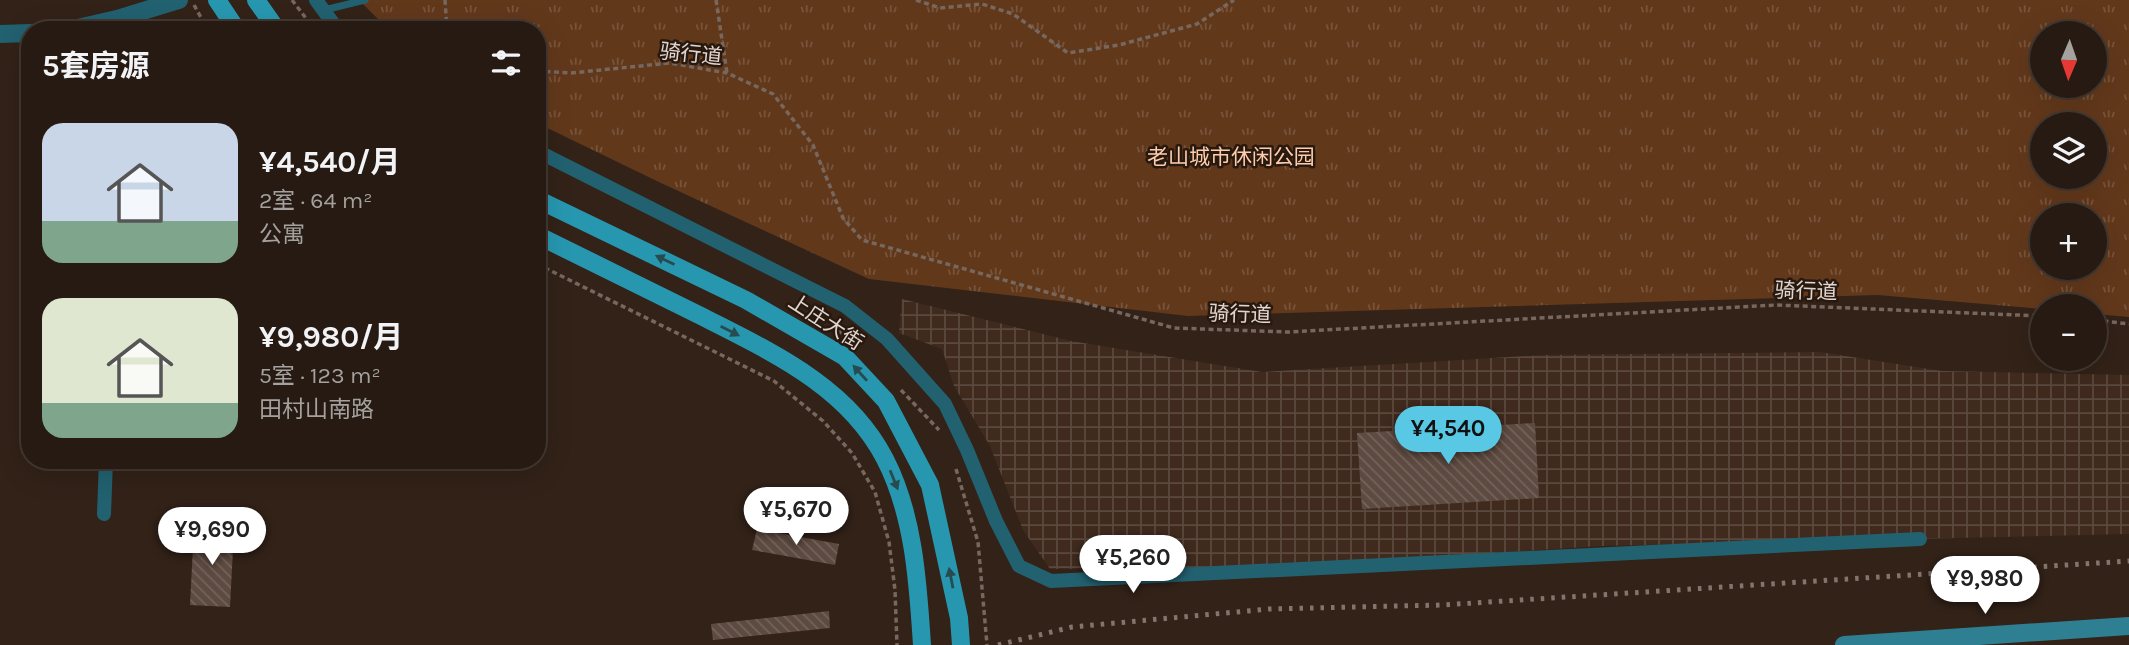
<!DOCTYPE html>
<html lang="zh">
<head>
<meta charset="utf-8">
<style>
  body { margin:0; font-family:Karla,"Noto Sans SC",sans-serif; background:#2e231b; color:#f1f3f6; height:100vh; display:flex; flex-direction:column; font-size:26px; white-space:nowrap }
  * { box-sizing:border-box; margin:0 }
  p { font-size:23px; color:#a4a19f }
  .icon { flex:none; width:38px; height:38px; fill:none; stroke:currentColor; stroke-width:2; stroke-linecap:round; stroke-linejoin:round }
  .map { position:relative; flex:1; overflow:hidden }
  .drawer { position:absolute; left:21px; top:21px; width:525px; height:448px; display:flex; flex-direction:column; background:#261a12; border-radius:28px; box-shadow:0 7px 28px #0002,0 0 0 2px #423832 }
  .drawer>* { flex:none }
  .needle { width:46px; rotate:182deg }
  .tools { position:absolute; left:2030px; top:21px; display:grid; gap:14px }
  .tools a { display:grid; place-items:center; width:77px; height:77px; border-radius:50%; background:#261a12; box-shadow:0 7px 28px #0002,0 0 0 2px #423832; font-size:35px }
  .price { position:absolute; translate:-50% -60px; padding:0 16px; border-radius:24px; background:#fff; color:#222; font-size:23px; line-height:46px; filter:drop-shadow(0 2px 4px #0008) }
  .price::after { content:''; position:absolute; left:50%; top:42px; width:21px; height:16px; margin-left:-10px; background:inherit; clip-path:polygon(0 0,100% 0,50% 100%) }
  .price.selected { background:#59c8e4; color:#111 }
  ul { padding:0; list-style:none }
  li { display:flex; align-items:center; gap:21px; height:175px; padding:0 21px }
  li span { display:grid; place-items:center; flex:none; width:196px; height:140px; border-radius:21px; color:#555 }
  li>.icon { margin-inline-start:auto }
  span .icon { width:84px; height:84px; fill:#fffc; stroke-width:1 }
  li b { font-size:30px }
  h2 { display:flex; justify-content:space-between; align-items:center; height:84px; padding:0 21px; font-size:30px }
  .map>svg:first-child { display:block }
  .industrial { fill:url(#industrial-grid) }
  .park { fill:url(#park-tufts); fill-rule:evenodd }
  .building { fill:url(#building-back-hatch) }
  .lines { fill:none; stroke-linecap:round; stroke-linejoin:round }
  .path { stroke:#76675f; stroke-width:3.5; stroke-dasharray:5 3.5; stroke-linecap:butt }
  .service { stroke:#226170; stroke-width:7 }
  .minor { stroke:#226170; stroke-width:14 }
  .tertiary { stroke:#226170; stroke-width:18 }
  .secondary { stroke:#2f7f92; stroke-width:18 }
  .primary { stroke:#2797b0; stroke-width:18 }
  .rail { stroke:#83756d; stroke-width:5; stroke-dasharray:3.5 7; stroke-linecap:butt }
  .oneway { fill:#284b4f }
  .labels { text-anchor:middle; stroke-width:5; stroke-linejoin:round; paint-order:stroke }
  .street-label { font-size:21px; fill:#e1d5cf; stroke:#28190f }
  .park-label { font-size:21px; fill:#fecbac; stroke:#28190f }
</style>
</head>
<body>
<div class="map">
<svg width="2129" height="645" viewBox="0 0 2129 645">
  <defs>
    <pattern id="industrial-grid" width="8" height="8" patternUnits="userSpaceOnUse" patternTransform="scale(1.75)"><rect width="8" height="8" fill="#402a1e"/><path d="M0 4h8M4 0v8" fill="none" stroke="#5b483e"/></pattern>
    <pattern id="park-tufts" width="24" height="20" patternUnits="userSpaceOnUse" patternTransform="scale(1.75)"><rect width="24" height="20" fill="#62381b"/><path d="M3 7l-1-3M5 7V3M7 7l1-3M15 17l-1-3M17 17v-4M19 17l1-3" fill="none" stroke="#78543b"/></pattern>
    <pattern id="building-back-hatch" width="6" height="6" patternUnits="userSpaceOnUse" patternTransform="scale(1.75)"><rect width="6" height="6" fill="#5d4a40"/><path d="M-1 5l2 2M0 0l6 6M5-1l2 2" fill="none" stroke="#74635b"/></pattern>
  </defs>
  <rect width="100%" height="100%" fill="#322218"/>
  <!-- industrial -->
  <path class="industrial" d="M 902,299 L 1071,341 L 1262,372 L 1543,355 L 1820,352 L 1942,371 L 2129,375 L 2129,534 L 1600,546 L 1414,558 L 1186,568 L 1050,569 L 1023,530 L 990,446 L 954,386 L 942,349 L 899,333 Z"/>
  <!-- park -->
  <path class="park" d="M 359,0 L 2129,0 L 2129,317 L 2095,314 L 2095,306 L 2042,306 L 2042,309 L 1878,295 L 1188,316 L 869,279 L 661,183 L 537,123 L 537,30 L 389,30 ZM 2042,33 L 2095,33 L 2095,86 L 2042,86 ZM 2042,124 L 2095,124 L 2095,177 L 2042,177 ZM 2042,215 L 2095,215 L 2095,268 L 2042,268 Z"/>
  <!-- building -->
  <g class="building">
    <path d="M 1535,423 L 1539,498 L 1362,509 L 1357,433 Z"/>
    <path d="M 194,527 L 234,529 L 230,607 L 190,605 Z"/>
    <path d="M 757,529 L 839,544 L 835,565 L 752,550 Z"/>
    <path d="M 829,611 L 830,628 L 713,640 L 711,624 Z"/>
  </g>
  <g class="lines">
    <!-- path -->
    <g class="path">
      <path d="M 292,0 L 315,30"/>
      <path d="M 445,0 L 447,30"/>
      <path d="M 716,0 L 727,73"/>
      <path d="M 916,0 L 940,8 L 982,4 L 1013,14 L 1068,53 L 1119,45 L 1197,24 L 1234,0"/>
      <path d="M 194,5 L 208,30"/>
      <path d="M 537,71 L 571,73 L 670,63 L 727,73 L 773,94 L 813,145 L 843,218 L 862,240 L 1174,328 L 1288,332 L 1776,305 L 2042,316"/>
      <path d="M 537,264 L 774,381 L 823,421 L 852,453 L 875,492 L 889,542 L 895,590 L 897,645"/>
      <path d="M 820,312 L 845,336"/>
      <path d="M 2095,320 L 2129,324"/>
      <path d="M 901,390 L 939,430"/>
      <path d="M 956,469 L 978,542 L 987,645"/>
    </g>
    <!-- service -->
    <path class="service" d="M 324,10 L 365,0"/>
    <!-- minor -->
    <g class="minor">
      <path d="M 316,0 L 338,30"/>
      <path d="M 537,151 L 845,306 L 887,339 L 945,404 L 967,450 L 996,521 L 1019,566 L 1051,581 L 1920,539"/>
      <path d="M 104,514 L 106,460"/>
    </g>
    <!-- tertiary -->
    <g class="tertiary">
      <path d="M 69,30 L 117,19 L 179,0"/>
      <path d="M 0,34 L 30,33"/>
    </g>
    <!-- secondary -->
    <path class="secondary" d="M 1844,645 L 2129,626"/>
    <!-- primary -->
    <g class="primary">
      <path d="M 217,0 L 237,30"/>
      <path d="M 256,0 L 277,30"/>
      <path d="M 537,199 L 746,300 L 845,357 L 886,401 L 930,485 L 959,618 L 961,645"/>
      <path d="M 537,235 C 591,262 645,288 699,315 C 769,351 847,385 885,459 C 914,515 918,583 922,645"/>
    </g>
    <!-- rail -->
    <path class="rail" d="M 998,645 L 1072,627 L 1269,609 L 1442,605 L 2129,561"/>
  </g>
  <!-- one-way arrows -->
  <defs><path id="oneway-solid" d="M-6-.8H1V-3.2L6.5 0L1 3.2V.8H-6Z" transform="scale(1.75)"/></defs>
  <g class="oneway">
    <use href="#oneway-solid" transform="translate(665 260) rotate(-154)"/>
    <use href="#oneway-solid" transform="translate(730 331) rotate(27)"/>
    <use href="#oneway-solid" transform="translate(860 373) rotate(-132)"/>
    <use href="#oneway-solid" transform="translate(894 480) rotate(68)"/>
    <use href="#oneway-solid" transform="translate(951 578) rotate(-101)"/>
  </g>
  <g class="labels">
    <!-- street labels -->
    <g class="street-label">
      <text transform="translate(691 54) rotate(6)" y="7">骑行道</text>
      <text transform="translate(1806 291) rotate(2)" y="7">骑行道</text>
      <text transform="translate(1240 314) rotate(2)" y="7">骑行道</text>
      <text transform="translate(826 322) rotate(33)" y="7">上庄大街</text>
    </g>
    <!-- park labels -->
    <g class="park-label">
      <text x="1231" y="164">老山城市休闲公园</text>
    </g>
  </g>
</svg>
<div class="tools">
<a><svg class="needle" viewBox="-14 -14 28 28"><path d="M0-13l5 13h-10z" fill="#e53935"/><path d="M0 13l5-13h-10z" fill="#a4a19f"/></svg></a>
<a><svg class="icon" aria-label="layers" viewBox="0 0 24 24"><path d="M12 4l9 5-9 5-9-5zM3 14l9 5 9-5"/></svg></a>
<a>+</a>
<a>−</a>
</div>
<b class="price selected" style="left:1448px;top:466px">¥4,540</b>
<b class="price" style="left:796px;top:547px">¥5,670</b>
<b class="price" style="left:212px;top:567px">¥9,690</b>
<b class="price" style="left:1133px;top:595px">¥5,260</b>
<b class="price" style="left:1985px;top:616px">¥9,980</b>
<section class="drawer">
<h2>5套房源<svg class="icon" aria-label="filters" viewBox="0 0 24 24"><path d="M4 7h16M4 17h16"/><circle cx="9" cy="7" r="2"/><circle cx="15" cy="17" r="2"/></svg></h2>
<ul>
<li><span style="background:linear-gradient(#c9d6e8 70%,#7fa58c 0)"><svg class="icon" aria-label="home" viewBox="0 0 24 24"><path d="M3 11l9-7 9 7M6 9v11h12V9"/></svg></span><div><b>¥4,540/月</b><p>2室 · 64 m²</p><p>公寓</p></div></li>
<li><span style="background:linear-gradient(#dfe7d0 75%,#7fa58c 0)"><svg class="icon" aria-label="home" viewBox="0 0 24 24"><path d="M3 11l9-7 9 7M6 9v11h12V9"/></svg></span><div><b>¥9,980/月</b><p>5室 · 123 m²</p><p>田村山南路</p></div></li>
</ul>
</section>
</div>
</body>
</html>
